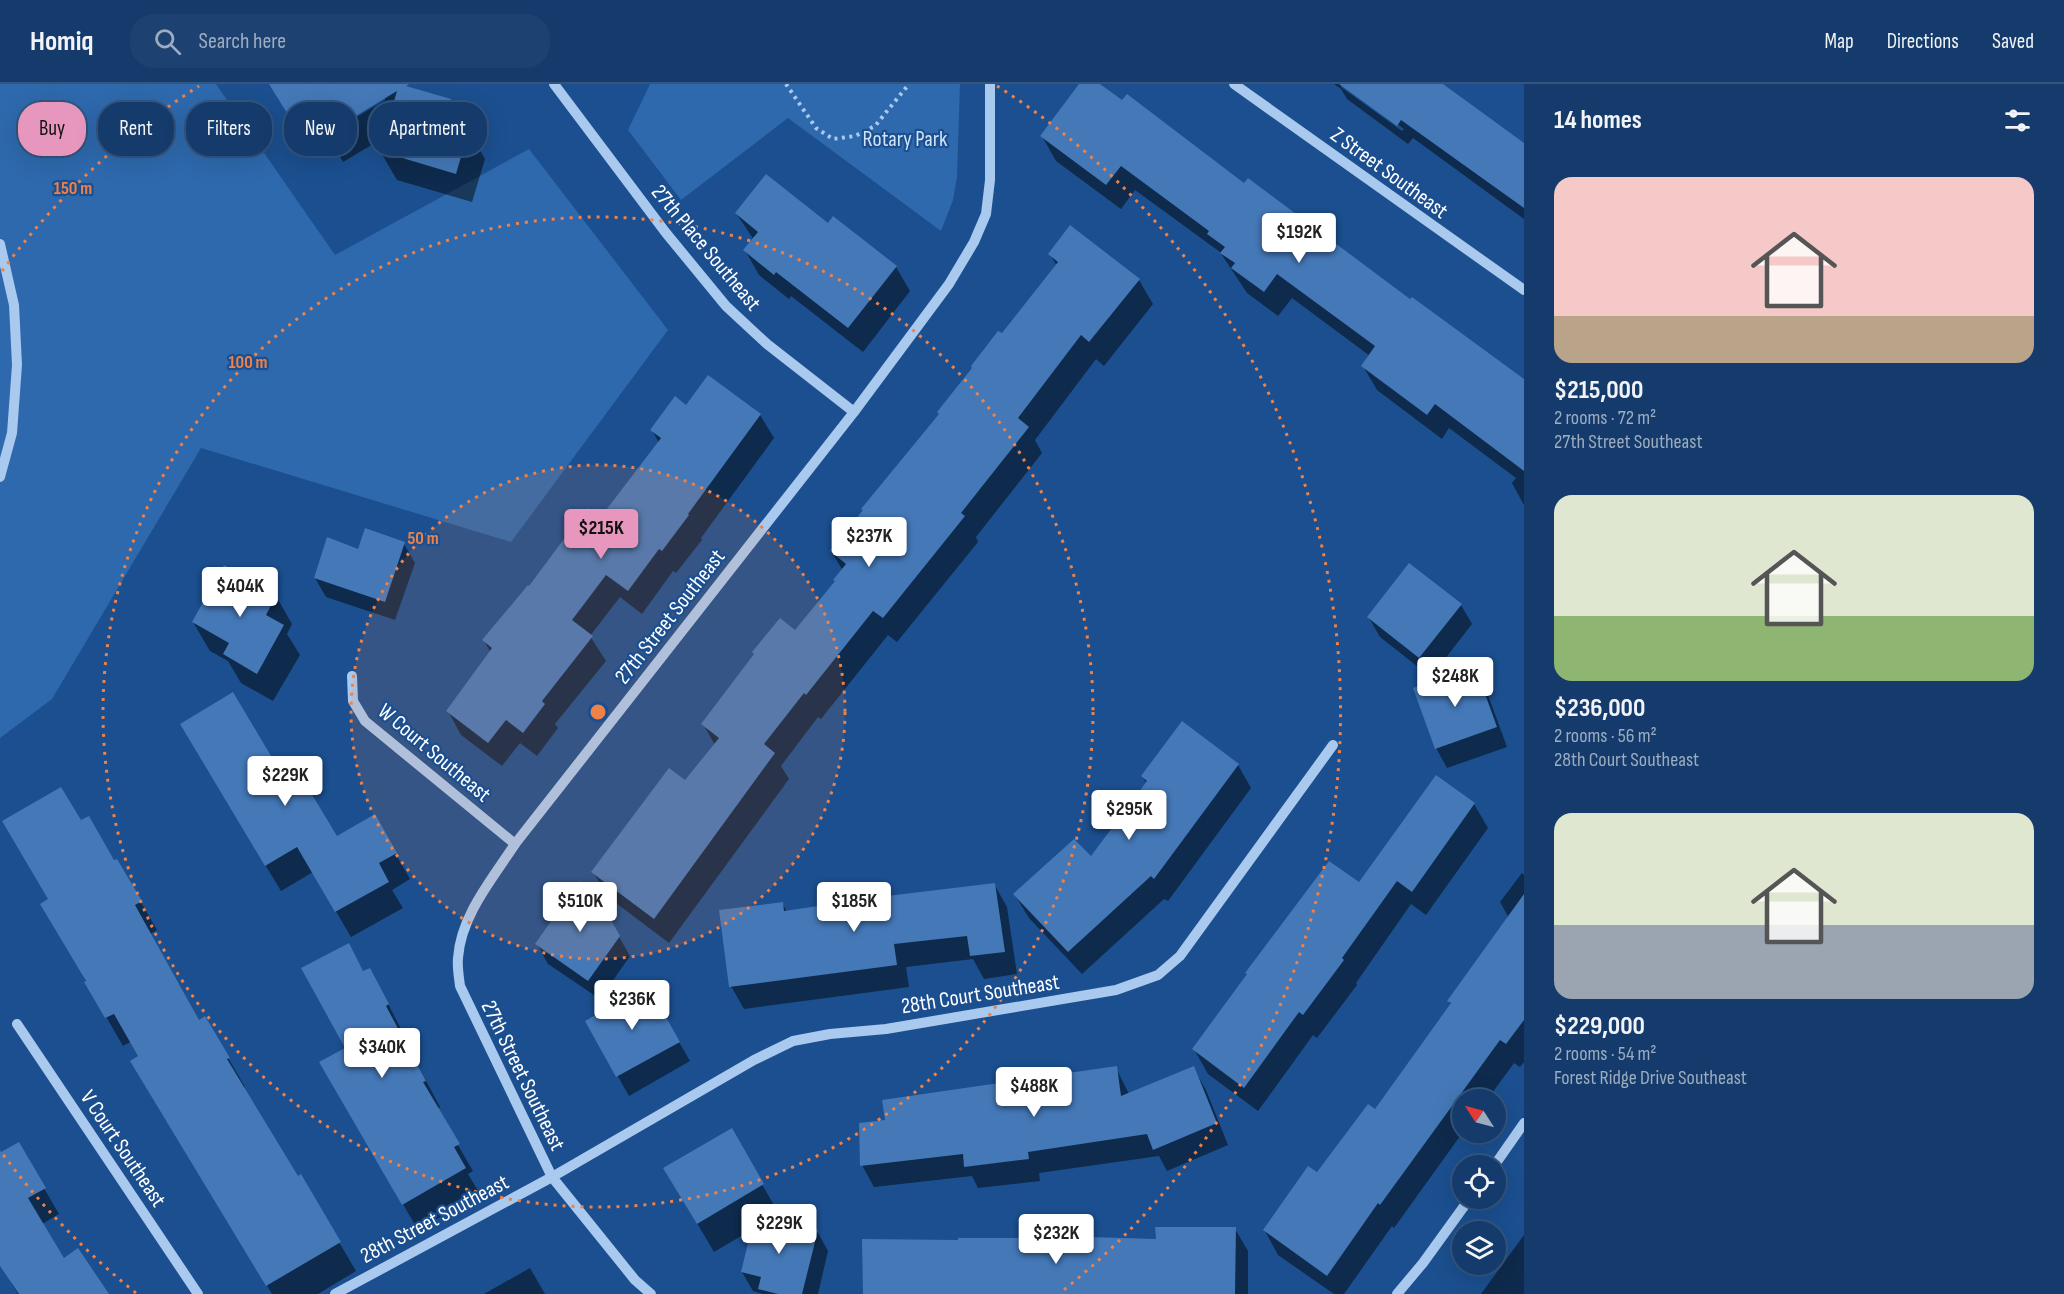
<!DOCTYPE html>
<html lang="en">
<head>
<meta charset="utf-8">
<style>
  body { margin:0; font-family:"Sofia Sans Condensed",sans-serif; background:#1d4271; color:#f1f3f6; height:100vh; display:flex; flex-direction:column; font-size:22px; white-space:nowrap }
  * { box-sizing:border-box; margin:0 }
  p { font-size:20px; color:#9dadc1 }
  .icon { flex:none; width:33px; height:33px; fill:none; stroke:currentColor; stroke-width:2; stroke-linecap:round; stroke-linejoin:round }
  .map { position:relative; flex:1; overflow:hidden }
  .sheet { display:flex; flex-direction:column; background:#143b6b; width:540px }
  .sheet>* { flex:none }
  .hud { position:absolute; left:18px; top:18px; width:570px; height:54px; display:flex; gap:12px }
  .needle { width:39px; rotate:306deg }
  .buttons { position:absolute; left:1452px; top:1005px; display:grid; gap:12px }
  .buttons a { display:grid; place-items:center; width:54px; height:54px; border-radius:50%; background:#143b6b; box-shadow:0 6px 24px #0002,0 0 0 2px #33557e; font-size:30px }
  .price { position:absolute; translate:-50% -51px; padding:0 14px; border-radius:6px; background:#fff; color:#222; font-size:20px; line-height:39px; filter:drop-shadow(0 2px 3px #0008) }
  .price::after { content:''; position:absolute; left:50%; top:36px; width:18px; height:14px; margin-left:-9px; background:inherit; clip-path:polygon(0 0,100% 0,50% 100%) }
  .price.current { background:#e797bd; color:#111 }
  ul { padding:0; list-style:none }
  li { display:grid; align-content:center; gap:12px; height:318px; padding:0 30px }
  li span { display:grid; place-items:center; height:186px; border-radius:18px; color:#555 }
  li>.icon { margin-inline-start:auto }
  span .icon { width:108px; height:108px; fill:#fffc; stroke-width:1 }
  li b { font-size:26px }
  h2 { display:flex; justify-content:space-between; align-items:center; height:72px; padding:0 30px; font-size:26px }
  .pill { padding:0 21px; border-radius:24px; background:#143b6b; box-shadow:0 6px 24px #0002,0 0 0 2px #33557e; font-size:21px; line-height:54px }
  .pill.current { background:#e797bd; color:#111 }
  header { display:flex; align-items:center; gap:36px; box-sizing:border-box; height:84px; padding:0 30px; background:#143b6b; border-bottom:2px solid #33557e }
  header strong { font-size:28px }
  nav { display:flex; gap:33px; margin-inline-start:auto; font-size:21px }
  .search { width:420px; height:54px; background:#1d4271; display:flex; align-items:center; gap:15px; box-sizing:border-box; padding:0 21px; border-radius:24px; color:#9dadc1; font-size:22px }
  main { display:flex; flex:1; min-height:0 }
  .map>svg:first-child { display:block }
  .green { fill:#2e69ad }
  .shadow { fill:#0007; fill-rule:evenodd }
  .building { fill:#4478b7 }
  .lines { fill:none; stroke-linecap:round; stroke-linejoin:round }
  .path { stroke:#a9c9ee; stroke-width:4; stroke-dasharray:3 4.5; stroke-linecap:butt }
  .minor { stroke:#a9c9ee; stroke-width:10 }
  .ring { fill:none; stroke:#ee8249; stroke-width:3; stroke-dasharray:3 6 }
  .labels { text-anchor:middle; stroke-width:4.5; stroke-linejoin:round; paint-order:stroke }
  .park-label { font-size:22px; fill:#cfe3fa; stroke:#1b4f8f }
  .street-label { font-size:22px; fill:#fff; stroke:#1b4f8f }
  .centre { fill:#ee8249; stroke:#1b4f8f; stroke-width:3 }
  .ring-label { font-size:18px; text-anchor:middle; font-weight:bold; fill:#ee8249; stroke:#1b4f8f; stroke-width:4.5; stroke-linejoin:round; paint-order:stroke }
</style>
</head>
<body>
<header>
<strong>Homiq</strong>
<div class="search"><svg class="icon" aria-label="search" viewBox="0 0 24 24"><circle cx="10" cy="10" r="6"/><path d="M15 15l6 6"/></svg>Search here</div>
<nav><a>Map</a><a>Directions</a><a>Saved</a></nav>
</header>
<main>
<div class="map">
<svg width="1524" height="1210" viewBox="0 0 1524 1210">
  <rect width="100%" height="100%" fill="#1b4f8f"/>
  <!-- green -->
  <g class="green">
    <path d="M 0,0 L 216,0 L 335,171 L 529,65 L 668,246 L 511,458 L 201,364 L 52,615 L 0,654 Z"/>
    <path d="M 650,0 L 960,0 L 957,93 L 953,116 L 941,147 L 788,34 L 681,116 L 628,46 Z"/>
  </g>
  <!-- shadow -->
  <g class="shadow">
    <path d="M 281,0 L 396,0 L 450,16 L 485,75 L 472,118 L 397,96 L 380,67 L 385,53 L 343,78 L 332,58 L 312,70 L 274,4 ZM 385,12 L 385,16 L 320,55 L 319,53 Z"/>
    <path d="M 1081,0 L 1098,0 L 1524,297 L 1524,421 L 1512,399 L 1516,394 L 1449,344 L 1442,355 L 1377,306 L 1363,282 L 1370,272 L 1292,214 L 1278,232 L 1247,209 L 1220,168 L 1135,106 L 1121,125 L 1056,77 L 1042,52 Z"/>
    <path d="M 1334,0 L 1341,0 L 1341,3 L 1402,47 L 1404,45 L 1342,0 L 1440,0 L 1524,61 L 1524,135 L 1413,54 L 1408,60 L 1347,15 L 1341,5 Z"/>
    <path d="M 736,129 L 896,183 L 910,207 L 863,268 L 791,212 L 789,215 L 759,191 L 745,166 L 754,156 Z"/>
    <path d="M 1050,170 L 1139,196 L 1153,220 L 1104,282 L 1096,275 L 1035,356 L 1042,369 L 976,453 L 978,458 L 897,558 L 888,551 L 821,635 L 818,633 L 781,682 L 789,695 L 669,859 L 608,813 L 593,788 L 686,698 L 715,661 L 703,640 L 795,548 L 843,487 L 832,468 L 1057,182 Z"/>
    <path d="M 686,323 L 760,331 L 774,354 L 701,454 L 702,456 L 676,489 L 673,487 L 642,530 L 620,513 L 590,552 L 606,577 L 555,640 L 558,644 L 537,672 L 520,659 L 502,682 L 461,651 L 448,627 L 491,569 L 484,557 L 601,436 L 659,359 L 652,346 Z"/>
    <path d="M 404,460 L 415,479 L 395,536 L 326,513 L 315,494 L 359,467 Z"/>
    <path d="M 276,512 L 292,540 L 287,550 L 300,571 L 273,617 L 241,599 L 228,577 L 210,567 L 193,538 Z"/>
    <path d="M 1461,521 L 1472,540 L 1431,593 L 1380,553 L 1369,534 Z"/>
    <path d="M 1474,584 L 1485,603 L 1507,663 L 1447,684 L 1436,664 Z"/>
    <path d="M 196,666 L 336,754 L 374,733 L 410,795 L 392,806 L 403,824 L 351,853 L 313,788 L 281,807 Z"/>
    <path d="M 1238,681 L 1251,704 L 1168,817 L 1164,815 L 1082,890 L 1029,834 L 1015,811 L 1091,775 L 1147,700 L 1142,692 Z"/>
    <path d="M 1474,720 L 1488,744 L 1426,831 L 1411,820 L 1356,899 L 1357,901 L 1317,954 L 1313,951 L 1258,1027 L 1208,990 L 1194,965 Z"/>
    <path d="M 80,738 L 114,778 L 117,777 L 157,846 L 150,850 L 199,938 L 205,934 L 245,1003 L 243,1004 L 297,1094 L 300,1092 L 356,1187 L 318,1210 L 272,1210 L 149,1005 L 140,972 L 132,957 L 123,962 L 86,898 L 49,816 Z"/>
    <path d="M 1522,789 L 1524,791 L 1524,978 L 1520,983 L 1514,979 L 1487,1016 L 1462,1016 L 1463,1048 L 1394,1144 L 1392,1142 L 1344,1210 L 1334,1210 L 1278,1171 L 1265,1147 L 1375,1027 L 1451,921 L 1449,917 L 1509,834 L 1500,818 Z"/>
    <path d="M 994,800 L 1007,823 L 1017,890 L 984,895 L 973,875 L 906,883 L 909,903 L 744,925 L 731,902 L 782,819 L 787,828 Z"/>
    <path d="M 594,809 L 630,872 L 600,915 L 548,880 L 537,860 Z"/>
    <path d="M 364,888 L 384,912 L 402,947 L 400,948 L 440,1023 L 437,1025 L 473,1087 L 468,1090 L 480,1110 L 418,1146 L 321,979 L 347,965 Z"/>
    <path d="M 647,903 L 690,977 L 629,1012 L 587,938 Z"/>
    <path d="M 1116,984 L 1129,1010 L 1193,984 L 1206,1006 L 1228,1061 L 1167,1087 L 1159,1072 L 1039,1089 L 1040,1097 L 978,1104 L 972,1092 L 874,1103 L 862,1081 L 887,1038 Z"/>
    <path d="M 731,1046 L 779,1130 L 770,1135 L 817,1147 L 828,1167 L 818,1210 L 763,1210 L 753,1207 L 742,1188 L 753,1145 L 714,1168 L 665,1085 Z"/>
    <path d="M 18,1060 L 59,1130 L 42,1140 L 64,1176 L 108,1210 L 18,1210 L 0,1180 L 0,1070 Z"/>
    <path d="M 1235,1145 L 1248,1167 L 1248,1210 L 865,1210 L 959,1157 L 1157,1156 Z"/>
    <path d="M 1524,1151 L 1524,1210 L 1481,1210 Z"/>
    <path d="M 530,1184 L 545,1210 L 484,1210 Z"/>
  </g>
  <!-- building -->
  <g class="building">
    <path d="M 269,0 L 409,0 L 406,2 L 451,15 L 444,38 L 469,45 L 456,90 L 379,67 L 397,7 L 326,50 L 314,31 L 295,42 Z"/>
    <path d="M 1079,0 L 1100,0 L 1122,16 L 1127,10 L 1244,99 L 1248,94 L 1410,215 L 1412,213 L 1524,295 L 1524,387 L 1435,320 L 1427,331 L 1361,282 L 1375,262 L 1277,190 L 1264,208 L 1231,184 L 1235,179 L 1220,169 L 1225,163 L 1207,150 L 1209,147 L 1121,82 L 1106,101 L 1040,52 Z"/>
    <path d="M 1339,0 L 1443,0 L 1524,59 L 1524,124 L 1401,36 L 1397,42 Z"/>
    <path d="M 766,90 L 828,139 L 833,132 L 897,182 L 848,244 L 776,188 L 774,191 L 743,166 L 758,148 L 735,129 Z"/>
    <path d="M 1070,141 L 1140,195 L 1089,258 L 1081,251 L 1018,334 L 1029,343 L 961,429 L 965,432 L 883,534 L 873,527 L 806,611 L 804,609 L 764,660 L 775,669 L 654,835 L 591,788 L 669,684 L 685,696 L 719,654 L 701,640 L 754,570 L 752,568 L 780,534 L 795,546 L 835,497 L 833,496 L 846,480 L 830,467 L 863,426 L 861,425 L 939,330 L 937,328 L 972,284 L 971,282 L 998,247 L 1002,249 L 1058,178 L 1048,170 Z"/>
    <path d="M 708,291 L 761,330 L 688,430 L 689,431 L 662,467 L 659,465 L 628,507 L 606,491 L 572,536 L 593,552 L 542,617 L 545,620 L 523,649 L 506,636 L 488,659 L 446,627 L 492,564 L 482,556 L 528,501 L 529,502 L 587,424 L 600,434 L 661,354 L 650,346 L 675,312 L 686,321 Z"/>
    <path d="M 365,444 L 405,458 L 385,518 L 314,494 L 327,453 L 358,465 Z"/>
    <path d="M 1409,479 L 1462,520 L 1419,574 L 1367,533 Z"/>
    <path d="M 224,481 L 277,510 L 266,531 L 284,541 L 257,590 L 223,570 L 229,559 L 192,538 Z"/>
    <path d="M 1475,582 L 1497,643 L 1435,665 L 1413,604 Z"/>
    <path d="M 233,608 L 277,682 L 290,674 L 337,752 L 375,730 L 397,769 L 379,779 L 389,798 L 335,828 L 297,763 L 265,782 L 180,640 Z"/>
    <path d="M 1182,637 L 1239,680 L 1154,795 L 1151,792 L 1068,868 L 1013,810 L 1074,755 L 1091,772 L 1147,697 L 1141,692 Z"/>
    <path d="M 1436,691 L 1475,719 L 1412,808 L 1397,797 L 1342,874 L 1344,876 L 1303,931 L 1299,928 L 1244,1004 L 1192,965 L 1247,890 L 1245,889 L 1329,777 L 1359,798 Z"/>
    <path d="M 61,703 L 81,736 L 89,732 L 114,776 L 117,775 L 142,817 L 135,821 L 199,936 L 205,932 L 230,974 L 227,975 L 298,1092 L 301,1090 L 341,1158 L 266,1202 L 130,977 L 138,972 L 114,930 L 105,934 L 84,898 L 86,897 L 40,820 L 48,815 L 2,737 Z"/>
    <path d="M 579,797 L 595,808 L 620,852 L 588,897 L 535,860 Z"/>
    <path d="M 995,799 L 1005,868 L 970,872 L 967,852 L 894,860 L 897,881 L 729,903 L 719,826 L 783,818 L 784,827 L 887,812 Z"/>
    <path d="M 1524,810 L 1524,936 L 1506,960 L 1500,956 L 1380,1121 L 1378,1119 L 1327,1192 L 1263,1146 L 1308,1082 L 1317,1088 L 1368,1020 L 1375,1025 L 1451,919 L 1447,917 Z"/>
    <path d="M 349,859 L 363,887 L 370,884 L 389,920 L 386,922 L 426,997 L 423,998 L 460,1060 L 454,1063 L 466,1084 L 402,1121 L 319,978 L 345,964 L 301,884 Z"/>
    <path d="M 648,901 L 680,958 L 616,993 L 585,937 Z"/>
    <path d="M 1117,982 L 1121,1012 L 1194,982 L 1217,1039 L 1153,1066 L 1147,1050 L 1028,1068 L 1029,1075 L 964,1083 L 963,1070 L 860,1082 L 859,1039 L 885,1036 L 882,1016 Z"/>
    <path d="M 732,1044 L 764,1100 L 697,1140 L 663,1084 Z"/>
    <path d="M 19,1058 L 46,1104 L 28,1114 L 64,1174 L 78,1164 L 109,1210 L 19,1210 L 0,1182 L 0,1066 L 1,1068 Z"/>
    <path d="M 755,1130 L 818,1146 L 802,1210 L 778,1210 L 758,1205 L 761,1193 L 741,1188 Z"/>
    <path d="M 1155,1143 L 1236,1143 L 1235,1210 L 863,1210 L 862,1155 L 958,1156 L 958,1154 L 1054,1154 L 1054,1152 L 1156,1155 Z"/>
  </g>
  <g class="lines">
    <!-- path -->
    <path class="path" d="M 786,0 L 816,44 L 833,55 L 855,52 L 875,42 L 909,0"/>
    <!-- minor -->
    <g class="minor">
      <path d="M 554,0 L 666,149 L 726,222 L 767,260 L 854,328"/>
      <path d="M 1234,0 L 1524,206"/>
      <path d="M 0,160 L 14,221 L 17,281 L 12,349 L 0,393"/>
      <path d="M 352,592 L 353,617 L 365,637 L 515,760"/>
      <path d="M 17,940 L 198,1210"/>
      <path d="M 1494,1082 L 1524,1039"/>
      <path d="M 335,1210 L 552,1093 L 754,976 L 793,957 L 830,950 L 886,945 L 1116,906 L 1158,891 L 1180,872 L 1333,661"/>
      <path d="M 651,1210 L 635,1196 L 552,1093 L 460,902 C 459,893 457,883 458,874 C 461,831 493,794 515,760 L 854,328 L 949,200 L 974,158 L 986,130 L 990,96 L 990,0"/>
      <path d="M 1397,1210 L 1423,1179 L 1470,1114"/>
    </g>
  </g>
  <!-- distance rings -->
  <circle cx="598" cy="628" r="247" fill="#ee8249" fill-opacity=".12"/>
  <g class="ring">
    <circle cx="598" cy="628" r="247"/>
    <circle cx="598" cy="628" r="495"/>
    <path d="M136 1209A742 742 0 0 1 2 1069M2 187A742 742 0 0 1 199 2M997 2A742 742 0 0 1 1060 1209"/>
  </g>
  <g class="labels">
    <!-- park labels -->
    <g class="park-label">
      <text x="905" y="62">Rotary Park</text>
    </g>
    <!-- street labels -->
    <g class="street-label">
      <text transform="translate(1390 88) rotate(36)" y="8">Z Street Southeast</text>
      <text transform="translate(707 163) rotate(50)" y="8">27th Place Southeast</text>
      <text transform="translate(669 532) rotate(-52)" y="8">27th Street Southeast</text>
      <text transform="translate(435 668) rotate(40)" y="8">W Court Southeast</text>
      <text transform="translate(980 909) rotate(-9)" y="8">28th Court Southeast</text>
      <text transform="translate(524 991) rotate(64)" y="8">27th Street Southeast</text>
      <text transform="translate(124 1064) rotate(56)" y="8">V Court Southeast</text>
      <text transform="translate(434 1134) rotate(-28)" y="8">28th Street Southeast</text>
    </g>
  </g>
  <circle cx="598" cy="628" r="9" class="centre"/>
  <g class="ring-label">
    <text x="73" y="110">150 m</text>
    <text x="248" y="284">100 m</text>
    <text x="423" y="460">50 m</text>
  </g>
</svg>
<div class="buttons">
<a><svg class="needle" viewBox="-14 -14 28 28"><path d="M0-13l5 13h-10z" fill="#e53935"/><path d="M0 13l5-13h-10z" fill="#9dadc1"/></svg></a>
<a><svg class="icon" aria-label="locate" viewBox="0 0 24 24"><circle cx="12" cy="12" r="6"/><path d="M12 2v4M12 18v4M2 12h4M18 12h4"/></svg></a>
<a><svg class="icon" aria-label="layers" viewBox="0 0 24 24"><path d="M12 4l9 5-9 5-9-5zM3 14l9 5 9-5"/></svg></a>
</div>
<b class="price" style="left:1299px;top:180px">$192K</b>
<b class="price current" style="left:601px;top:476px">$215K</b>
<b class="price" style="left:869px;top:484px">$237K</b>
<b class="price" style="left:240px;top:534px">$404K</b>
<b class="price" style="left:1455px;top:624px">$248K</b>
<b class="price" style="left:285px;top:723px">$229K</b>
<b class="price" style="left:1129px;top:757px">$295K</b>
<b class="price" style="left:580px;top:849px">$510K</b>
<b class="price" style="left:854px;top:849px">$185K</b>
<b class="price" style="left:632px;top:947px">$236K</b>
<b class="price" style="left:382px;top:995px">$340K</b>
<b class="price" style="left:1034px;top:1034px">$488K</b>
<b class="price" style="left:779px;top:1171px">$229K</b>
<b class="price" style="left:1056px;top:1181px">$232K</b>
<div class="hud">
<a class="pill current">Buy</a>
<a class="pill">Rent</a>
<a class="pill">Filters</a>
<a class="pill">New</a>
<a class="pill">Apartment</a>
</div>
</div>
<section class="sheet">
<h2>14 homes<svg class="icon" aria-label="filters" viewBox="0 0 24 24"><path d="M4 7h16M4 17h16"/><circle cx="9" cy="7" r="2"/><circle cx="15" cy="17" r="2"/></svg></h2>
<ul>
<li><span style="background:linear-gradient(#f6c9c9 75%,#b9a48a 0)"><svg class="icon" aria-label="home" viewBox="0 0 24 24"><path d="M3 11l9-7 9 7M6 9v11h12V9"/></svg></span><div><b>$215,000</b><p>2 rooms · 72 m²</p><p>27th Street Southeast</p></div></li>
<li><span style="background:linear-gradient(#dfe7d0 65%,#8fb573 0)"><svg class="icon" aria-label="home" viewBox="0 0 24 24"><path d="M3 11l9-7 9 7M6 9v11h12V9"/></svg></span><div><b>$236,000</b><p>2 rooms · 56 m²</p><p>28th Court Southeast</p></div></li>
<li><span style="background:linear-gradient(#dfe7d0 60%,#9aa5b1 0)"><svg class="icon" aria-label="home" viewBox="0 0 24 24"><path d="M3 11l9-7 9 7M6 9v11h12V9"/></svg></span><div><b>$229,000</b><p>2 rooms · 54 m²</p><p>Forest Ridge Drive Southeast</p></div></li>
</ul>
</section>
</main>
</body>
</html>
